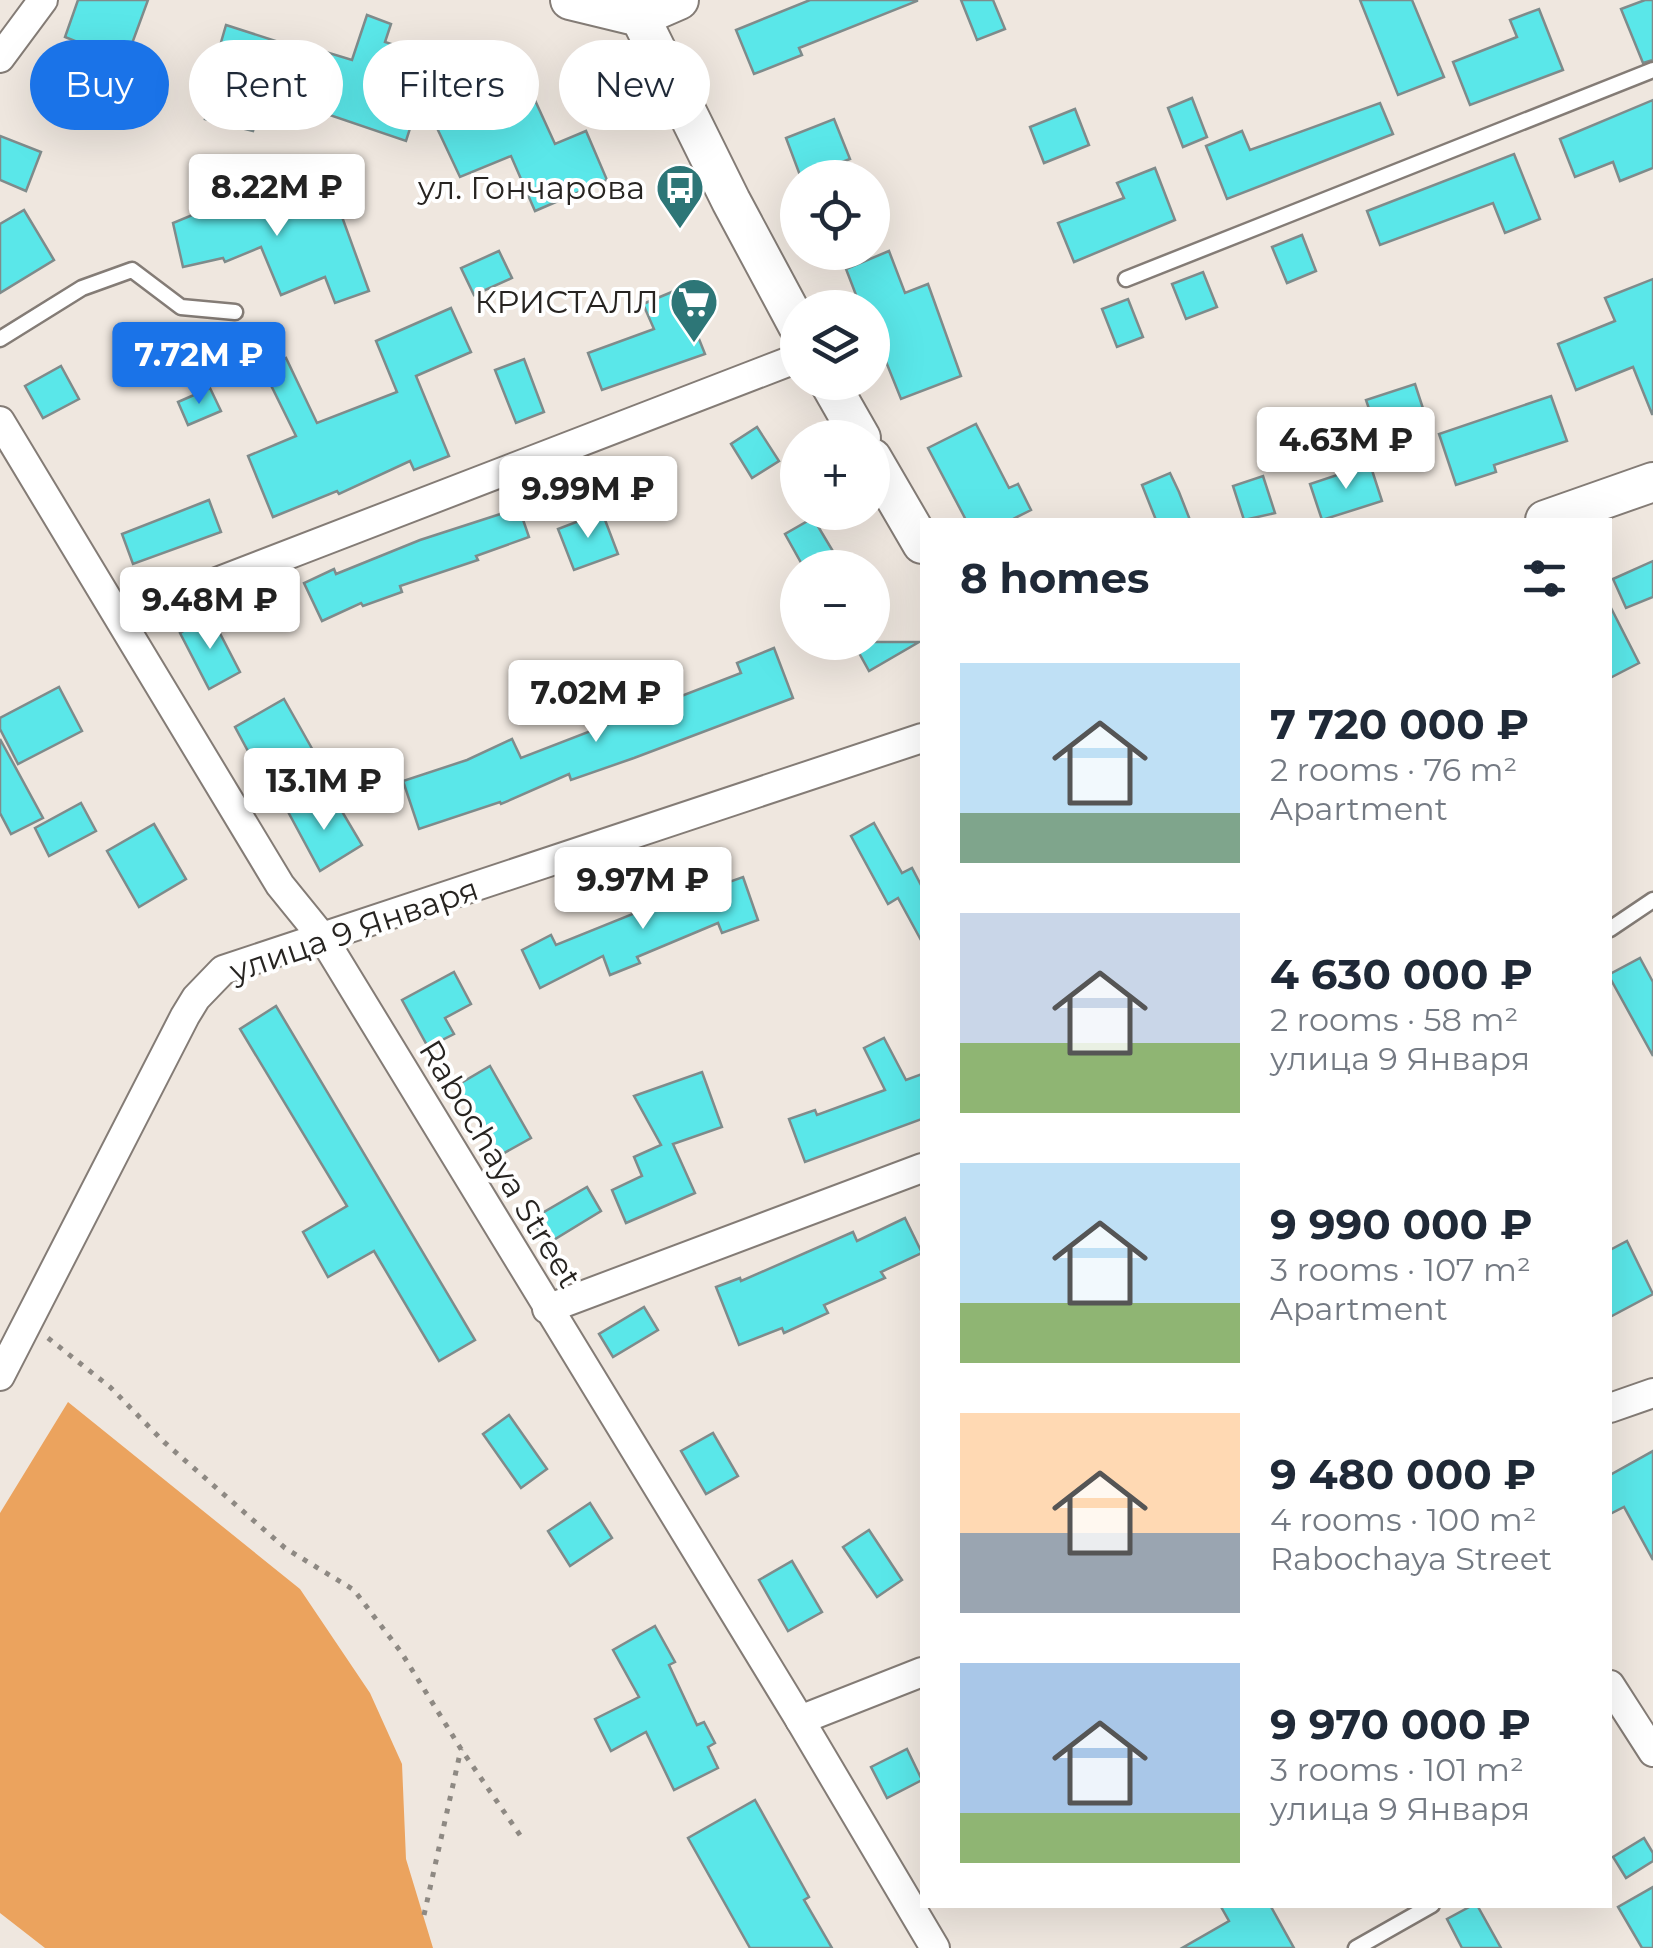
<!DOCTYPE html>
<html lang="en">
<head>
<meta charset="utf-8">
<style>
  body { margin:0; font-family:Montserrat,sans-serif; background:#f2f2f3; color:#1f2937; height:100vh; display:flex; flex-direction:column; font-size:38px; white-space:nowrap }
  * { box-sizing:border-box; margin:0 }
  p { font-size:32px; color:#747a83 }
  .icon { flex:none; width:55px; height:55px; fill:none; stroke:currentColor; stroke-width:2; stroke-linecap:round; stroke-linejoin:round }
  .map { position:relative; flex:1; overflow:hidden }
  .side { position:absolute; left:920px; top:518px; width:692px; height:1390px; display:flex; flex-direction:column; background:#fff; border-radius:0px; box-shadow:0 10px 40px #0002 }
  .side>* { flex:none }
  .hud { position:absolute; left:30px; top:40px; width:740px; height:90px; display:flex; gap:20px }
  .fabs { position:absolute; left:780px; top:160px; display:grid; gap:20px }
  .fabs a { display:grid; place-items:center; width:110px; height:110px; border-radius:50%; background:#fff; box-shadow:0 10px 40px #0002; font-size:50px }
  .price { position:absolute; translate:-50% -85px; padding:0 22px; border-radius:10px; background:#fff; color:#222; font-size:32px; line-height:65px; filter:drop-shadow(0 2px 5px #0008) }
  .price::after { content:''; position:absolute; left:50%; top:60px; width:30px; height:22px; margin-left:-15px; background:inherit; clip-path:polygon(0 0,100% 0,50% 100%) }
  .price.active { background:#1a73e8; color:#fff }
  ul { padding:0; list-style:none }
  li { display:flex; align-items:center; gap:30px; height:250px; padding:0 40px }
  li span { display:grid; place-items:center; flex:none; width:280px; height:200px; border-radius:0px; color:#555 }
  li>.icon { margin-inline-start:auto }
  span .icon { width:120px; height:120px; fill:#fffc; stroke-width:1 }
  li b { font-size:42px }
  h2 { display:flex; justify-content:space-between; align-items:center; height:120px; padding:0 40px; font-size:42px }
  .tag { padding:0 35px; border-radius:45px; background:#fff; box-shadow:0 10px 40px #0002; font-size:35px; line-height:90px }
  .tag.active { background:#1a73e8; color:#fff }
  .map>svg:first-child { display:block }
  .water { fill:#eba35e }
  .building { fill:#5ae7e9; stroke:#7f8b8b; stroke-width:2.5 }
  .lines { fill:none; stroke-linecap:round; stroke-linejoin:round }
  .lane-casing { stroke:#847c76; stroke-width:19 }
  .street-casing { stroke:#847c76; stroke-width:32 }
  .secondary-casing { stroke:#847c76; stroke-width:42 }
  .path { stroke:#8e8983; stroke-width:5; stroke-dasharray:5 8; stroke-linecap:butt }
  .lane { stroke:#fff; stroke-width:14 }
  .street { stroke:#fff; stroke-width:28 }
  .secondary { stroke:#fff; stroke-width:38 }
  .labels { text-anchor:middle; stroke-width:8; stroke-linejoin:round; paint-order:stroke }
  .poi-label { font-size:32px; fill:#272421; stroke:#fff; text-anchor:end }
  .street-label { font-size:32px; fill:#272421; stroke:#fff }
</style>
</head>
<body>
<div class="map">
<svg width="1653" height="1948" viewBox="0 0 1653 1948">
  <rect width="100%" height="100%" fill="#efe7df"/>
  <!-- water -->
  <path class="water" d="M 68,1402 L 300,1589 L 370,1693 L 402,1764 L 406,1859 L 433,1948 L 45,1948 L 0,1913 L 0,1513 Z"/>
  <!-- building -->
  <g class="building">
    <path d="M 78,0 L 148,0 L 126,60 L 117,57 L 94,114 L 53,98 L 75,41 L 65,37 Z"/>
    <path d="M 810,0 L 917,0 L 917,1 L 799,48 L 802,55 L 754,74 L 736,30 Z"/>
    <path d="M 961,0 L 993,0 L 1005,29 L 977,40 Z"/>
    <path d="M 1360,0 L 1412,0 L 1444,77 L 1398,95 Z"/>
    <path d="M 1645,0 L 1653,0 L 1653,60 L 1643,63 L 1621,9 Z"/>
    <path d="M 1539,9 L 1563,70 L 1470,105 L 1453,62 L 1517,37 L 1510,20 Z"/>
    <path d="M 367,15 L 391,24 L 385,42 L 475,72 L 483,46 L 511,54 L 498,99 L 528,85 L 555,144 L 586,131 L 607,180 L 535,211 L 511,156 L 460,177 L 421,94 L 406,141 L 309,108 L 326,52 L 352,60 Z"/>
    <path d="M 226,25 L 279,42 L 253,131 L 205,119 L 217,71 L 213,70 Z"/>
    <path d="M 1192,98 L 1207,137 L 1183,147 L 1168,108 Z"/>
    <path d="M 1653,100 L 1653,168 L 1620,181 L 1613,162 L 1575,177 L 1560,139 Z"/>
    <path d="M 1380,103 L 1393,134 L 1227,199 L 1206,146 L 1242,131 L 1250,150 Z"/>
    <path d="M 1075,109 L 1089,145 L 1044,163 L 1030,127 Z"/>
    <path d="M 834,119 L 850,159 L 801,178 L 786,138 Z"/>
    <path d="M 0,136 L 41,152 L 26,191 L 0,180 Z"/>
    <path d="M 1514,154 L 1540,219 L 1505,233 L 1493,203 L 1380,245 L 1367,211 Z"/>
    <path d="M 1155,168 L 1175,220 L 1074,262 L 1058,223 L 1124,198 L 1117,183 Z"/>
    <path d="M 291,174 L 310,215 L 337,203 L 369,291 L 335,303 L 325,277 L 281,295 L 261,247 L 225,262 L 223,258 L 183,267 L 173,223 Z"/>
    <path d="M 24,210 L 54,260 L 0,293 L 0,224 Z"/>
    <path d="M 1302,235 L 1316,271 L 1287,283 L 1272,247 Z"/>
    <path d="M 499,251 L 512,278 L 474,295 L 461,268 Z"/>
    <path d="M 889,251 L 905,293 L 928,284 L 961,376 L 901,399 L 872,327 L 872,308 L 861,308 L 846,269 Z"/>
    <path d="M 1203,272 L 1217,307 L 1186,319 L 1172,284 Z"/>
    <path d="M 1653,279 L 1653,414 L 1652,414 L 1633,367 L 1576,390 L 1558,344 L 1615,321 L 1605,298 Z"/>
    <path d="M 679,289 L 705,354 L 602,390 L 588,353 L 654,329 L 643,304 Z"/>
    <path d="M 1128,299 L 1143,337 L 1117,347 L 1102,309 Z"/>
    <path d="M 451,308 L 471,352 L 416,376 L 449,456 L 414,470 L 410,461 L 339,494 L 337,491 L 273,517 L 248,456 L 296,436 L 263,369 L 286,358 L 317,423 L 397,392 L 376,341 Z"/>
    <path d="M 524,359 L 544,412 L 516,423 L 495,370 Z"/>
    <path d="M 61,366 L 79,399 L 43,418 L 25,386 Z"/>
    <path d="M 1415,384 L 1432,436 L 1384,453 L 1366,400 Z"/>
    <path d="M 210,388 L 221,411 L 188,425 L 178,402 Z"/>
    <path d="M 1551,396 L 1567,441 L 1494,465 L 1496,472 L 1456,485 L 1439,434 Z"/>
    <path d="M 976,424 L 1009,488 L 1018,484 L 1031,510 L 1011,520 L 966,520 L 928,448 Z"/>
    <path d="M 757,427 L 779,461 L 752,478 L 731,444 Z"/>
    <path d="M 656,464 L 666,489 L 631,503 L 620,477 Z"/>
    <path d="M 1370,464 L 1382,501 L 1322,520 L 1310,484 Z"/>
    <path d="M 1170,473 L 1179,492 L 1190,520 L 1156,520 L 1142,485 Z"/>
    <path d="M 1263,476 L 1275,513 L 1244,520 L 1233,486 Z"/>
    <path d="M 209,500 L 221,532 L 133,564 L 122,534 Z"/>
    <path d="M 519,508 L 529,537 L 476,556 L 478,560 L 400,586 L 402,592 L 363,606 L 361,603 L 322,621 L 304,583 L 334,569 L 336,574 L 420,540 Z"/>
    <path d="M 602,512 L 618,554 L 574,570 L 558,529 Z"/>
    <path d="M 813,518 L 843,568 L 804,568 L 785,534 Z"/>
    <path d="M 1653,561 L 1653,597 L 1626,608 L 1613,579 Z"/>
    <path d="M 1610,606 L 1639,663 L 1610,678 Z"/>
    <path d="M 211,616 L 240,672 L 209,689 L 180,633 Z"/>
    <path d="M 853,642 L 919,642 L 869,671 Z"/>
    <path d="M 774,648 L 793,698 L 634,758 L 571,780 L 569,774 L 501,804 L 500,802 L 419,829 L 403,781 L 467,760 L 512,739 L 521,758 L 741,673 L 737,663 Z"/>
    <path d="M 59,687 L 82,731 L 18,764 L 0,729 L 0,718 Z"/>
    <path d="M 284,699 L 319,761 L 276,787 L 254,750 L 249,753 L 235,727 Z"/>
    <path d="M 0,739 L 43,818 L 11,834 L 0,813 Z"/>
    <path d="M 307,795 L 321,820 L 340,808 L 362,845 L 320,871 L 286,808 Z"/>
    <path d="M 81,803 L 96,831 L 49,856 L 35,828 Z"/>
    <path d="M 874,823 L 902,873 L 912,868 L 922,887 L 922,942 L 898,898 L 888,904 L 851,836 Z"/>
    <path d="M 154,824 L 186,879 L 139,907 L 107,851 Z"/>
    <path d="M 743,877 L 758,920 L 722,933 L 718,923 L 637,957 L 640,963 L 610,975 L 603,956 L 540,988 L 522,950 L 551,935 L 556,945 L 682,894 L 684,898 Z"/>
    <path d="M 1640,958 L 1653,982 L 1653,1056 L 1610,978 L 1610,974 Z"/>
    <path d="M 454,972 L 471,1004 L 445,1018 L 454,1034 L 428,1047 L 402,1000 Z"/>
    <path d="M 276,1006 L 475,1340 L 439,1361 L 374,1251 L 328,1277 L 303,1232 L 347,1206 L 240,1029 Z"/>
    <path d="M 884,1038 L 906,1080 L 922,1074 L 922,1119 L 805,1162 L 789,1119 L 815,1110 L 817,1115 L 885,1090 L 864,1048 Z"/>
    <path d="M 490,1066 L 531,1138 L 497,1157 L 456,1086 Z"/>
    <path d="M 702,1072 L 722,1127 L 673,1144 L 695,1193 L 626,1223 L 612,1190 L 642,1176 L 634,1157 L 661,1145 L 634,1096 Z"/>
    <path d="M 587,1187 L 601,1211 L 547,1244 L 532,1219 Z"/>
    <path d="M 905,1218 L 922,1253 L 881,1272 L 885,1278 L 824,1305 L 828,1313 L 784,1333 L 782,1328 L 739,1345 L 716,1287 L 740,1278 L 741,1281 L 853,1232 L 857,1241 Z"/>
    <path d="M 1627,1241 L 1653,1294 L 1610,1317 L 1610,1250 Z"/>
    <path d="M 644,1307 L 658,1330 L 613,1357 L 599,1334 Z"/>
    <path d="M 509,1415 L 547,1469 L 521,1488 L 483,1434 Z"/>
    <path d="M 713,1433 L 738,1476 L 706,1494 L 681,1451 Z"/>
    <path d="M 1653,1451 L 1653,1560 L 1624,1507 L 1610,1514 L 1610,1475 Z"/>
    <path d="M 590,1503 L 612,1538 L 570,1566 L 548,1531 Z"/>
    <path d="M 869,1530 L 902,1580 L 877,1597 L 843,1547 Z"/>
    <path d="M 792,1561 L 822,1612 L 788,1631 L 759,1580 Z"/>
    <path d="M 655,1626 L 675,1662 L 669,1665 L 697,1725 L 704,1722 L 715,1743 L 708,1747 L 718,1768 L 674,1790 L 646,1732 L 611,1751 L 595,1719 L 639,1697 L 613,1650 Z"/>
    <path d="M 907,1749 L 922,1780 L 887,1798 L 871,1767 Z"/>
    <path d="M 755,1800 L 809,1897 L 804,1900 L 832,1948 L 750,1948 L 688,1838 Z"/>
    <path d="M 1644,1838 L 1653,1853 L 1653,1861 L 1626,1878 L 1613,1857 Z"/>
    <path d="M 1653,1887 L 1653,1948 L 1642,1948 L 1618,1907 Z"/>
    <path d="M 1220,1905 L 1270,1905 L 1294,1948 L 1182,1948 L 1229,1921 Z"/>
    <path d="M 1473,1905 L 1477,1905 L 1501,1948 L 1462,1948 L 1447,1919 Z"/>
  </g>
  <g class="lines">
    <!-- lane casing -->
    <g class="lane-casing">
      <g id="lane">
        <path d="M 1126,279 L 1653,70"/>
        <path d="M 0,339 L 82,288 L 132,270 L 181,307 L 235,312"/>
        <path d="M 1610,929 L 1653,900"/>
        <path d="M 1356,1948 L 1432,1905"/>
      </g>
    </g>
    <!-- street casing -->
    <g class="street-casing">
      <g id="street">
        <path d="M 0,58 L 43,0"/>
        <path d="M 0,421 L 280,885 L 323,938 L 800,1720 L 935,1948"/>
        <path d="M 121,619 L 798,358"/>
        <path d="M 547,1309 L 922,1168"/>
        <path d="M 0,1376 L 185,1016 L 196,998 L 223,970 L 922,738"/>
        <path d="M 1610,1408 L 1653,1393"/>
        <path d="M 1610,1685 L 1653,1752"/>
        <path d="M 800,1720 L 922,1672"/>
      </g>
    </g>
    <!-- secondary casing -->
    <g class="secondary-casing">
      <g id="secondary">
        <path d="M 570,0 L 640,17 L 731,201 L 798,326"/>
        <path d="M 640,17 L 679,0"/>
        <path d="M 829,382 L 861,438"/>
        <path d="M 872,458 L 922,544"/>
        <path d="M 1545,520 L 1653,482"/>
      </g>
    </g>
    <!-- path -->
    <g class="path">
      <path d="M 48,1338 L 110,1387 L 164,1442 L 285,1548 L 354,1590 L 401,1652 L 461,1749 L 522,1838"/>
      <path d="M 424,1915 L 461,1749"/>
    </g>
    <!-- lane -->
    <use href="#lane" class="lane"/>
    <!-- street -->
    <use href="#street" class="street"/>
    <!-- secondary -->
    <use href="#secondary" class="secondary"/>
  </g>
  <!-- icons -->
  <defs>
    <g id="bus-pin" transform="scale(2.5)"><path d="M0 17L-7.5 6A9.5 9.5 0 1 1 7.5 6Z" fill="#2d7677" stroke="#fff"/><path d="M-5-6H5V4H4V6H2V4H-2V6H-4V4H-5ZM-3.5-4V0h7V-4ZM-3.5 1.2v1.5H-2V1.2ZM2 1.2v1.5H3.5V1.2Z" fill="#fff"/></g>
    <g id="supermarket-pin" transform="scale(2.5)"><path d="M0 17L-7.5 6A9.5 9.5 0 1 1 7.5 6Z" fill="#2d7677" stroke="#fff"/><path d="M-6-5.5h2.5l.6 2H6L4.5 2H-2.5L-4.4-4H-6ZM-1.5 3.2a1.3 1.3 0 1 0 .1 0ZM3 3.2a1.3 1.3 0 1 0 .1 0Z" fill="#fff"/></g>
  </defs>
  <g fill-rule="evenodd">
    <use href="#bus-pin" x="680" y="188"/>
    <use href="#supermarket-pin" x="694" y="302"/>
  </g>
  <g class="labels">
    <!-- poi labels -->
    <g class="poi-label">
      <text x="645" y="199">ул. Гончарова</text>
      <text x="659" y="313">КРИСТАЛЛ</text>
    </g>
    <!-- street labels -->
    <g class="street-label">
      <text transform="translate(354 930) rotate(-19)" y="11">улица 9 Января</text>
      <text transform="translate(500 1164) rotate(59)" y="11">Rabochaya Street</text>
    </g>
  </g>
</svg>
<div class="fabs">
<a><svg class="icon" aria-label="locate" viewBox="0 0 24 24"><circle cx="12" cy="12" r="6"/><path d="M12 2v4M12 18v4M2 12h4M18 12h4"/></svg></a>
<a><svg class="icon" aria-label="layers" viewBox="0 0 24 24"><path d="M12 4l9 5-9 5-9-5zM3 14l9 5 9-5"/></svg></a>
<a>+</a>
<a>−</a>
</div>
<b class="price" style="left:277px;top:239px">8.22M ₽</b>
<b class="price active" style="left:199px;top:407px">7.72M ₽</b>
<b class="price" style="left:1346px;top:492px">4.63M ₽</b>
<b class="price" style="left:588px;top:541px">9.99M ₽</b>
<b class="price" style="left:210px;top:652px">9.48M ₽</b>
<b class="price" style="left:596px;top:745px">7.02M ₽</b>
<b class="price" style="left:324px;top:833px">13.1M ₽</b>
<b class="price" style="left:643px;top:932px">9.97M ₽</b>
<div class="hud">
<a class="tag active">Buy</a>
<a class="tag">Rent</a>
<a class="tag">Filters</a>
<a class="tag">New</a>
</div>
<section class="side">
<h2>8 homes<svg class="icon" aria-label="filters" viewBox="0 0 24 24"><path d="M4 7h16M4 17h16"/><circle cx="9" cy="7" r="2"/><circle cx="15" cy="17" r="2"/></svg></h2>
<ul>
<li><span style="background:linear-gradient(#bfe0f5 75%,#7fa58c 0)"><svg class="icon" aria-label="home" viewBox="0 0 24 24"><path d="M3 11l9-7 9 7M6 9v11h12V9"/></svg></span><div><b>7 720 000 ₽</b><p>2 rooms · 76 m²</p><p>Apartment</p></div></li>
<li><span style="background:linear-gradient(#c9d6e8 65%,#8fb573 0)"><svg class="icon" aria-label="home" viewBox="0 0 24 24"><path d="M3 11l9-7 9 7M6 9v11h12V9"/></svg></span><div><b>4 630 000 ₽</b><p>2 rooms · 58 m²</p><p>улица 9 Января</p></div></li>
<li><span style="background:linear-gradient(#bfe0f5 70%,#8fb573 0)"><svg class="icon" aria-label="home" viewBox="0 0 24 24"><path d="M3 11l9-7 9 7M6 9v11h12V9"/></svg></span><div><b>9 990 000 ₽</b><p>3 rooms · 107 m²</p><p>Apartment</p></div></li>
<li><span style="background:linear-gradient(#ffd9b3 60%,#9aa5b1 0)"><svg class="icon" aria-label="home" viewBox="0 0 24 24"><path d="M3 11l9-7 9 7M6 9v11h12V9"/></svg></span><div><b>9 480 000 ₽</b><p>4 rooms · 100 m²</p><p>Rabochaya Street</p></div></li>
<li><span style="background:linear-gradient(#a9c7e8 75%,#8fb573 0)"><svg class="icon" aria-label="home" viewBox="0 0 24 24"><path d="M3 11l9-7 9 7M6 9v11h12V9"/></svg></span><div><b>9 970 000 ₽</b><p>3 rooms · 101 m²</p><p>улица 9 Января</p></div></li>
</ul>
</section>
</div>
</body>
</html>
